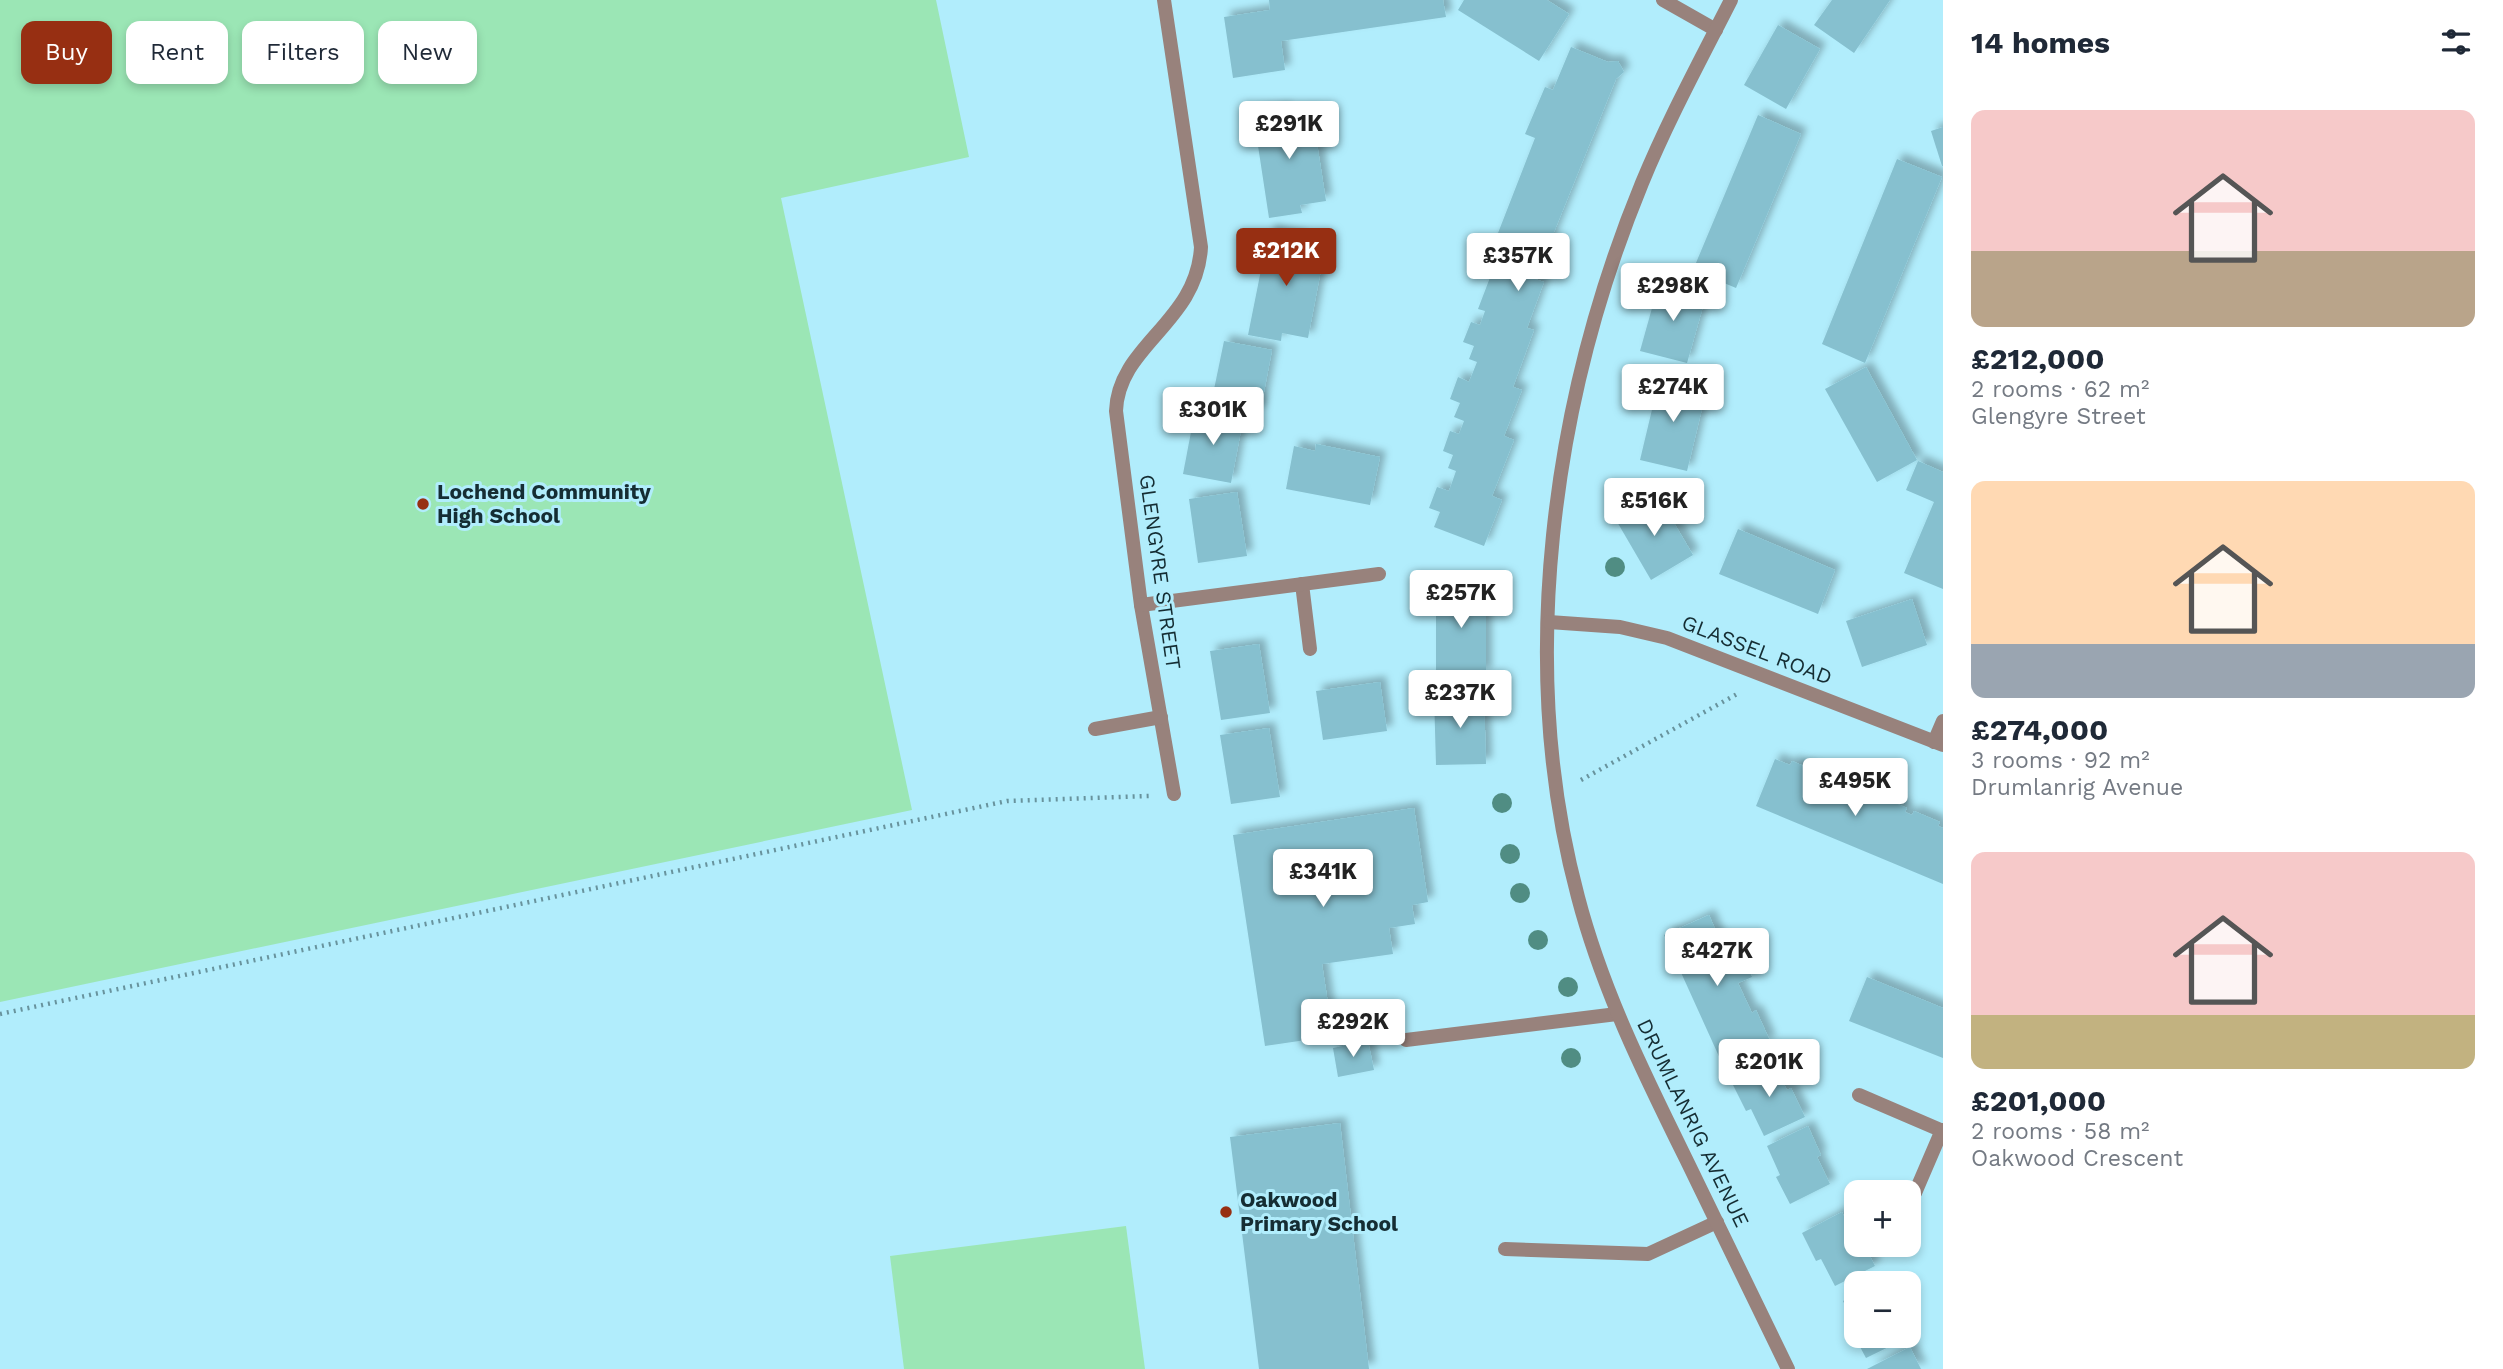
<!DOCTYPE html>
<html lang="en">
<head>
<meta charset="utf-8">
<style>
  body { margin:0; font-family:"Work Sans",sans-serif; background:#f2f2f3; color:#1f2937; height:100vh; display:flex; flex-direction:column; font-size:26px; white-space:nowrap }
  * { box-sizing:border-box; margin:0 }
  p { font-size:23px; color:#747a83 }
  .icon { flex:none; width:38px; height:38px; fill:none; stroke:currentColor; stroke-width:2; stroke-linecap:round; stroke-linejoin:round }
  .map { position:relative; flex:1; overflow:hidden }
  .sheet { display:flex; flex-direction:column; background:#fff; width:560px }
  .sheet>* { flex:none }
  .guide { position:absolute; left:21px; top:21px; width:665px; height:63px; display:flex; gap:14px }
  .fabs { position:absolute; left:1844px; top:1180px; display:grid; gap:14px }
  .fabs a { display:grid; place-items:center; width:77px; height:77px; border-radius:14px; background:#fff; box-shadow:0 4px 10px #0003; font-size:35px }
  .price { position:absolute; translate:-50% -60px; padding:0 16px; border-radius:7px; background:#fff; color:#222; font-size:23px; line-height:46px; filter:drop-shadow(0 2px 4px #0008) }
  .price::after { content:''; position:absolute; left:50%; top:42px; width:21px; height:16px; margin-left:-10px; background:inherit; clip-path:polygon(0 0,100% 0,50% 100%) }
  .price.current { background:#972f12; color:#fff }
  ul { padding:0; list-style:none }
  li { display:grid; align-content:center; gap:14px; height:371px; padding:0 28px }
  li span { display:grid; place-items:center; height:217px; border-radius:14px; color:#555 }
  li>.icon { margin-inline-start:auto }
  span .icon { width:126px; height:126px; fill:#fffc; stroke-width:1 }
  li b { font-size:30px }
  h2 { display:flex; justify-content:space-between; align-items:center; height:84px; padding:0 28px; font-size:30px }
  .chip { padding:0 24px; border-radius:14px; background:#fff; box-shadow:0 4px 10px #0003; font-size:24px; line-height:63px }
  .chip.current { background:#972f12; color:#fff }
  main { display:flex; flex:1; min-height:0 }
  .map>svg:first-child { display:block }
  .green { fill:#9be6b5 }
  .building { fill:#86c0cf; filter:url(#shadow) }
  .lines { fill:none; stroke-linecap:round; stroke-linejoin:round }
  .path { stroke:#68939d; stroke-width:4.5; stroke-dasharray:2 5; stroke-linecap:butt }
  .service { stroke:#98827c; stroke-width:14 }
  .minor { stroke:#98827c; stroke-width:14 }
  .tree { fill:#508d83 }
  .poi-dot { fill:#972f12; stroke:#b1edfc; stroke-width:2.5 }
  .labels { text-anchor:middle; stroke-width:6; stroke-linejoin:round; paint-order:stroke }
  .poi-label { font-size:21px; font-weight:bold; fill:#152d33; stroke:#b1edfc; text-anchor:start }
  .street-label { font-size:21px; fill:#152d33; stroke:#b1edfc }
</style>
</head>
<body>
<main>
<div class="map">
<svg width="1943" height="1369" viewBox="0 0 1943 1369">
  <defs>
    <filter id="shadow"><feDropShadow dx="6" dy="-6" stdDeviation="3.5" flood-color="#0004"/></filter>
  </defs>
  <rect width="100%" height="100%" fill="#b1edfc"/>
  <!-- green -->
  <g class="green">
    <path d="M 0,0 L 936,0 L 969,157 L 781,198 L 912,810 L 0,1002 Z"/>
    <path d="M 1126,1226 L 1145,1369 L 904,1369 L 890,1256 Z"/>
  </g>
  <!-- building -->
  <g class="building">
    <path d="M 1269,0 L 1443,0 L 1446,17 L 1281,41 L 1285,70 L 1233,78 L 1224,17 L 1270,10 Z"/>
    <path d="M 1464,0 L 1547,0 L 1569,14 L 1539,61 L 1458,10 Z"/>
    <path d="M 1832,0 L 1890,0 L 1854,53 L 1814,25 Z"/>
    <path d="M 1778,25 L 1820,49 L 1786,109 L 1744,85 Z"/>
    <path d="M 1571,47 L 1608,62 L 1618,61 L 1624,72 L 1616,79 L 1535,279 L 1544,282 L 1527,328 L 1534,330 L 1513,387 L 1522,390 L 1504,436 L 1514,440 L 1492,496 L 1502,500 L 1484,546 L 1434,527 L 1440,512 L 1429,508 L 1437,487 L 1449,491 L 1456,471 L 1448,468 L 1453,455 L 1443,451 L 1450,431 L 1459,434 L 1464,421 L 1454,417 L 1460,403 L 1450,399 L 1458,377 L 1469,382 L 1477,362 L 1469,359 L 1474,346 L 1463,342 L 1471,322 L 1480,325 L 1485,311 L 1478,309 L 1499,254 L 1491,251 L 1535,138 L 1525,134 L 1545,87 L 1553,90 Z"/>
    <path d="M 1285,108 L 1286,115 L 1312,111 L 1326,201 L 1300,205 L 1302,213 L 1269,218 L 1253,113 Z"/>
    <path d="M 1758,115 L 1801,134 L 1736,288 L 1693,270 Z"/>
    <path d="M 1943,127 L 1943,166 L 1942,166 L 1931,131 Z"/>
    <path d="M 1897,159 L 1942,177 L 1865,363 L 1822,344 Z"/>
    <path d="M 1269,230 L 1301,237 L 1300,244 L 1325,249 L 1308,338 L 1282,333 L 1281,341 L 1248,335 Z"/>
    <path d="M 1659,283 L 1706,296 L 1687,363 L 1640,351 Z"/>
    <path d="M 1224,341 L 1272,350 L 1260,413 L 1211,404 Z"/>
    <path d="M 1866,367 L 1917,460 L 1877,482 L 1825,389 Z"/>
    <path d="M 1660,376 L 1707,388 L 1687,471 L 1640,460 Z"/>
    <path d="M 1195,411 L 1243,420 L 1231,483 L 1183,474 Z"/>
    <path d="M 1316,444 L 1380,457 L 1370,505 L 1286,489 L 1294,446 L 1315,451 Z"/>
    <path d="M 1918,461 L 1943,472 L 1943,589 L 1904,573 L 1934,502 L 1906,490 Z"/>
    <path d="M 1237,492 L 1247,556 L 1198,563 L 1189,499 Z"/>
    <path d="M 1658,496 L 1693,555 L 1651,580 L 1616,520 Z"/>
    <path d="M 1738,529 L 1835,570 L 1818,614 L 1719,574 Z"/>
    <rect x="1436" y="585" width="50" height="89"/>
    <path d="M 1912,599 L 1927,645 L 1862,667 L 1846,621 Z"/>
    <path d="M 1259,644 L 1270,713 L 1221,720 L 1210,651 Z"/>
    <path d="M 1380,682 L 1387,731 L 1323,740 L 1316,691 Z"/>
    <path d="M 1484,694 L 1486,764 L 1436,765 L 1434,695 Z"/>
    <path d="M 1269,728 L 1280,797 L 1231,804 L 1220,735 Z"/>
    <path d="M 1775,759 L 1790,765 L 1792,761 L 1818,772 L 1816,776 L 1823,779 L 1825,774 L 1879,802 L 1881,797 L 1907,808 L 1905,812 L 1912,815 L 1914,811 L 1940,822 L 1938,826 L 1943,828 L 1943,884 L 1756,806 Z"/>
    <path d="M 1414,808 L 1428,902 L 1412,905 L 1415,924 L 1389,928 L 1393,954 L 1322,964 L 1333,1036 L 1265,1046 L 1233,835 Z"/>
    <path d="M 1709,915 L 1726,954 L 1739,948 L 1752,977 L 1738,983 L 1752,1013 L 1756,1010 L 1770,1041 L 1722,1063 L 1664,935 Z"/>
    <path d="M 1867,977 L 1943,1008 L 1943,1058 L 1849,1021 Z"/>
    <path d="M 1368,1041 L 1374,1070 L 1338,1077 L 1333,1048 Z"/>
    <path d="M 1773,1062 L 1787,1090 L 1791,1088 L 1805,1117 L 1764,1136 L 1751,1109 L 1746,1111 L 1732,1083 Z"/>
    <path d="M 1340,1123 L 1369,1369 L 1259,1369 L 1230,1137 Z"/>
    <path d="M 1808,1126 L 1821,1155 L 1817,1157 L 1830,1184 L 1790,1204 L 1776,1177 L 1780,1175 L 1767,1146 Z"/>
    <path d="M 1842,1212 L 1857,1244 L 1864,1244 L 1875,1266 L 1835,1286 L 1821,1259 L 1816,1261 L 1802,1233 Z"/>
    <path d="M 1857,1293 L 1857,1335 L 1905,1335 L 1907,1338 L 1866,1358 L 1851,1330 L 1856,1327 L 1843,1301 Z"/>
    <path d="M 1910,1347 L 1921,1369 L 1867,1369 Z"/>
  </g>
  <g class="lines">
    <!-- path -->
    <g class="path">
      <path d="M 1581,780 L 1739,693"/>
      <path d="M 0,1014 L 1007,801 L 1149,796"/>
    </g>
    <!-- service -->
    <g class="service">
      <path d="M 1406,1040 L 1617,1014"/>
      <path d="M 1505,1249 L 1648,1254 L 1717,1222"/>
    </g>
    <!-- minor -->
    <g class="minor">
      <path d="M 1164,0 L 1201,247 C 1197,323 1118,345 1116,411 L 1141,605 L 1174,794"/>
      <path d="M 1663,0 L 1716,30"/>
      <path d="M 1731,0 C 1700,61 1668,120 1642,183 C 1552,402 1516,666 1578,897 C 1602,989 1644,1074 1686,1159 C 1720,1229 1754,1299 1788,1369"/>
      <path d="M 1302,584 L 1310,649"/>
      <path d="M 1141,605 L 1379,574"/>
      <path d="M 1549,622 L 1620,627 L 1667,638 L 1943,745"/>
      <path d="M 1095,729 L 1161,717"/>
      <path d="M 1934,742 L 1943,721"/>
      <path d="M 1859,1095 L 1943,1131"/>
      <path d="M 1915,1193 L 1942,1130"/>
    </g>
  </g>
  <!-- trees -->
  <g class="tree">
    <circle cx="1615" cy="567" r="10"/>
    <circle cx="1502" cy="803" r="10"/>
    <circle cx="1510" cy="854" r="10"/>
    <circle cx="1520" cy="893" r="10"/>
    <circle cx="1538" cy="940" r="10"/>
    <circle cx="1568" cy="987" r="10"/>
    <circle cx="1571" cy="1058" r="10"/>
  </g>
  <!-- markers -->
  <g class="poi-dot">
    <circle cx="423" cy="504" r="7"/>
    <circle cx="1226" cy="1212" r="7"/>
  </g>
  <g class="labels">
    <!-- poi labels -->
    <g class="poi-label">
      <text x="437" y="499">Lochend Community<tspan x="437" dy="24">High School</tspan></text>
      <text x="1240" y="1207">Oakwood<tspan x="1240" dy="24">Primary School</tspan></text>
    </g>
    <!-- street labels -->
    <g class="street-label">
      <text transform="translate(1160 572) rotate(82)" y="7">GLENGYRE STREET</text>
      <text transform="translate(1757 650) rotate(21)" y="7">GLASSEL ROAD</text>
      <text transform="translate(1693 1123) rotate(64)" y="7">DRUMLANRIG AVENUE</text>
    </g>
  </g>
</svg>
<div class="fabs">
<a>+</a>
<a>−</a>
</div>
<b class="price" style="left:1289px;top:161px">£291K</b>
<b class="price current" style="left:1286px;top:288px">£212K</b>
<b class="price" style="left:1518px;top:293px">£357K</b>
<b class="price" style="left:1673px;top:323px">£298K</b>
<b class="price" style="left:1673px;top:424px">£274K</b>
<b class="price" style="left:1213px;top:447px">£301K</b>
<b class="price" style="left:1654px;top:538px">£516K</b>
<b class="price" style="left:1461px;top:630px">£257K</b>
<b class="price" style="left:1460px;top:730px">£237K</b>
<b class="price" style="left:1855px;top:818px">£495K</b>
<b class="price" style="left:1323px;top:909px">£341K</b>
<b class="price" style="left:1717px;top:988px">£427K</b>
<b class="price" style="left:1353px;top:1059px">£292K</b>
<b class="price" style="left:1769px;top:1099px">£201K</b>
<div class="guide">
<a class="chip current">Buy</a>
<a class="chip">Rent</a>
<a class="chip">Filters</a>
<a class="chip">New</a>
</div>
</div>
<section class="sheet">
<h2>14 homes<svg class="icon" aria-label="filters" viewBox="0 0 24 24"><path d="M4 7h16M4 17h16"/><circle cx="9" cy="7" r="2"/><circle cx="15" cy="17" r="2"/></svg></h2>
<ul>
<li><span style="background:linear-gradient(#f6c9c9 65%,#b9a48a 0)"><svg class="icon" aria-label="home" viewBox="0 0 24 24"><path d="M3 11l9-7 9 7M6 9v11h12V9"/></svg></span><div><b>£212,000</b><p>2 rooms · 62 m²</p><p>Glengyre Street</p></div></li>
<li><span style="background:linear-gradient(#ffd9b3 75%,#9aa5b1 0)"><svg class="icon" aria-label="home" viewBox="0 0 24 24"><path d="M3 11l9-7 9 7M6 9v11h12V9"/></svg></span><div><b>£274,000</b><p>3 rooms · 92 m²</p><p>Drumlanrig Avenue</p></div></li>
<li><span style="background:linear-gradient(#f6c9c9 75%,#c2b280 0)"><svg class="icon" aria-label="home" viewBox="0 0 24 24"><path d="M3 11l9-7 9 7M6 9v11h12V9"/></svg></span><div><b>£201,000</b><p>2 rooms · 58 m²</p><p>Oakwood Crescent</p></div></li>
</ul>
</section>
</main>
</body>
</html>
